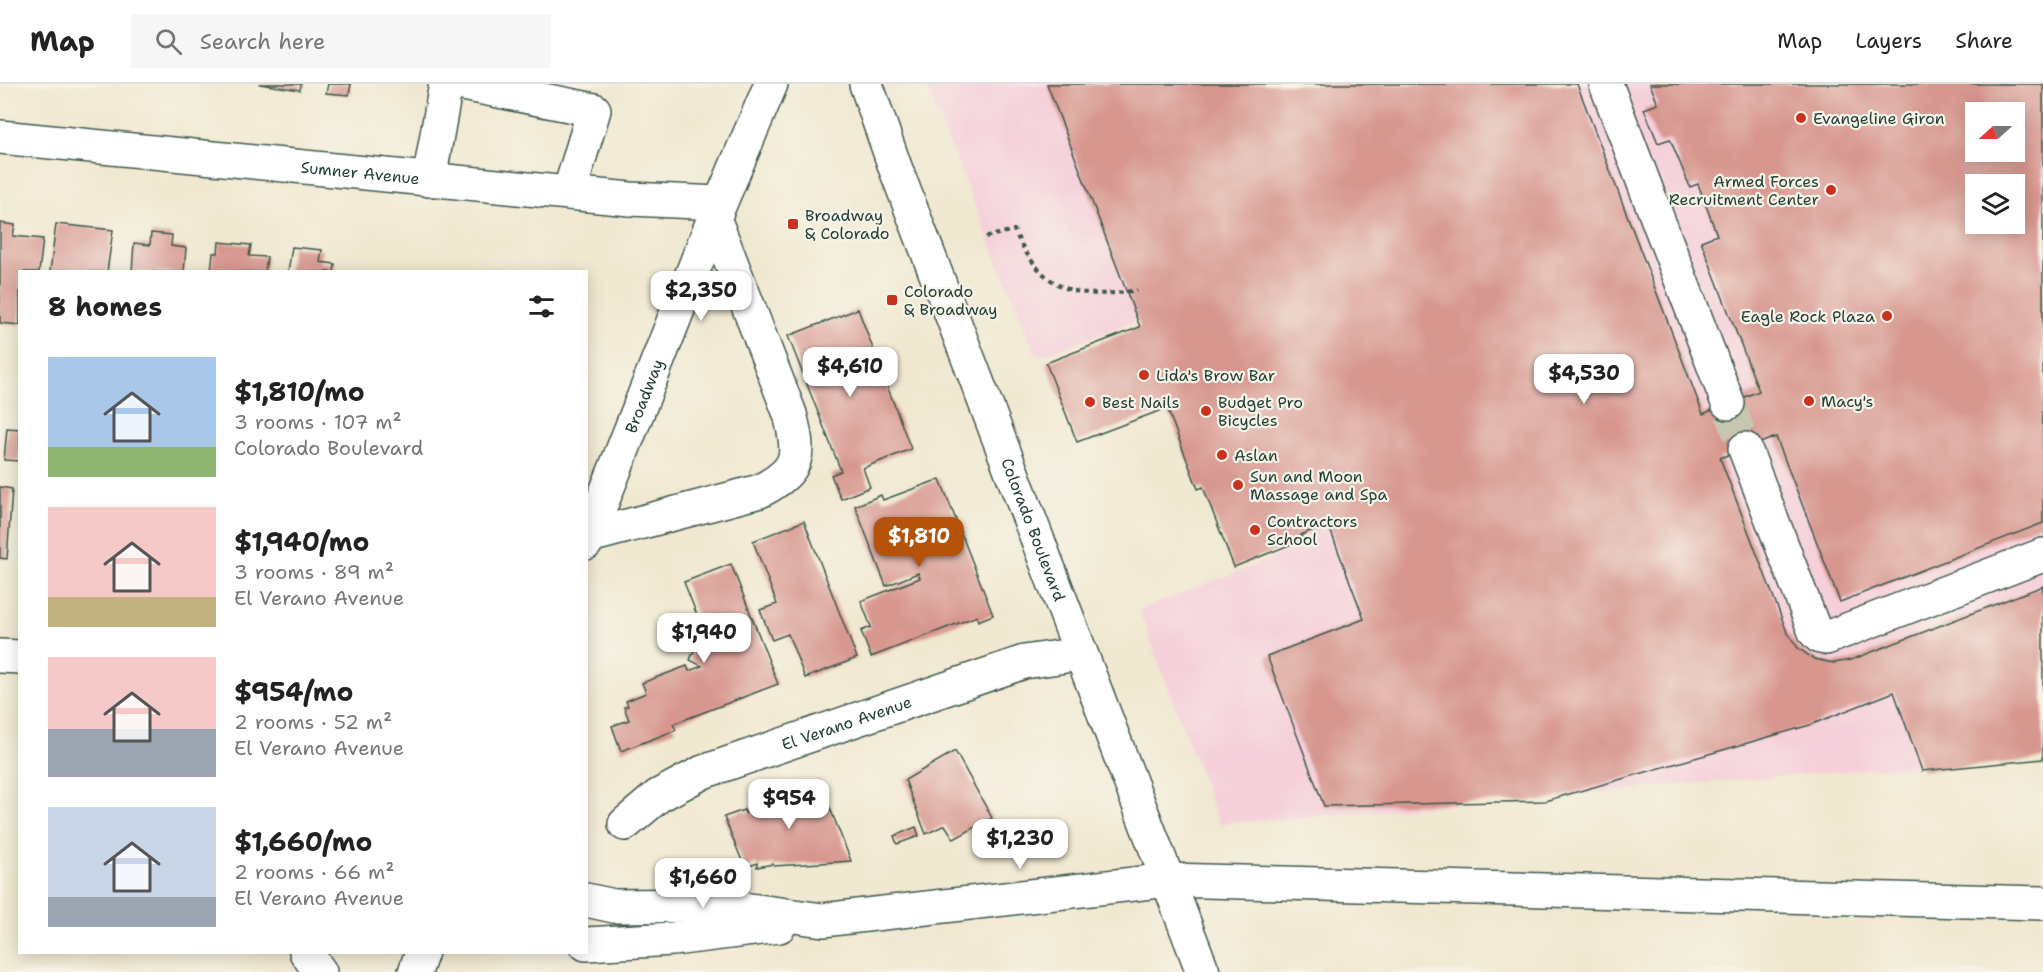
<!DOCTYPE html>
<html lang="en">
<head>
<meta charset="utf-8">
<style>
  body { margin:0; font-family:"Shantell Sans",sans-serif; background:#f6f6f6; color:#222; height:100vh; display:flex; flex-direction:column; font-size:22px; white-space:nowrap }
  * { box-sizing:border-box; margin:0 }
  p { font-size:20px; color:#767676 }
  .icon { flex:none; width:33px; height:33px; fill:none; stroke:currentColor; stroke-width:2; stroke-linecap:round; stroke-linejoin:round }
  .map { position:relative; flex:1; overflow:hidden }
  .side { position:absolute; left:18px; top:186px; width:570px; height:684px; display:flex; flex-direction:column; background:#fff; border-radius:0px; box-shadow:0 3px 15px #0003 }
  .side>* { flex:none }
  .needle { width:39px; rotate:249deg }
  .buttons { position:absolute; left:1965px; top:18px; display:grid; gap:12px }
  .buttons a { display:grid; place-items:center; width:60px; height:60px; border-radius:0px; background:#fff; box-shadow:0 3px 15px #0003; font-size:30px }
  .price { position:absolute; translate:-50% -51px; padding:0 14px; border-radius:12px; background:#fff; color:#222; font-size:20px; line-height:39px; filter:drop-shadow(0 2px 3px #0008) }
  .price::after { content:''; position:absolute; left:50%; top:36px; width:18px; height:14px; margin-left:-9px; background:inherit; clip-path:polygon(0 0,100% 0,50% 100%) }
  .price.active { background:#b45309; color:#fff }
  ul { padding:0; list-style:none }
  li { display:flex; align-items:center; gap:18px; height:150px; padding:0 30px }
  li span { display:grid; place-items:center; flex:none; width:168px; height:120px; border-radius:0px; color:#555 }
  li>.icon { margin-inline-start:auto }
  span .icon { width:72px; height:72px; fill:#fffc; stroke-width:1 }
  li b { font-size:26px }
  h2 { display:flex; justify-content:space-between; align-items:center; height:72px; padding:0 30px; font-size:26px }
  header { display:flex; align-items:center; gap:36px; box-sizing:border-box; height:84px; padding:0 30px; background:#fff; border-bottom:2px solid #e0e0e0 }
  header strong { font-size:28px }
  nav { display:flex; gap:33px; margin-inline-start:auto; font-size:21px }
  .search { width:420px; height:54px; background:#f6f6f6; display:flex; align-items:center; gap:15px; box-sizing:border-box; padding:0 21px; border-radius:0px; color:#767676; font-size:22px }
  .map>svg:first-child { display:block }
  .built { fill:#f5cfda; fill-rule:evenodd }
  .building { fill:#d7968e; fill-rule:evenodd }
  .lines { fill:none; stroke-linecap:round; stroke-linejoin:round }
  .minor-tunnel { stroke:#c6c6b1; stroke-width:33; stroke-dasharray:33 16; stroke-linecap:butt }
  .minor-casing { stroke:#3e574b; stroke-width:36 }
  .major-casing { stroke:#3e574b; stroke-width:36 }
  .highway-casing { stroke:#3e574b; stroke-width:36 }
  .path { stroke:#3e574b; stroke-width:4; stroke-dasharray:4.5 4.5; stroke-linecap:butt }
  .minor { stroke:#fff; stroke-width:33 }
  .major { stroke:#fff; stroke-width:33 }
  .highway { stroke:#fff; stroke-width:33 }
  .poi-dot { fill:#c8321e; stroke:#f7f3e8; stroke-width:2 }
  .labels { text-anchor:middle; stroke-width:4.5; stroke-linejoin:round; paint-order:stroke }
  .poi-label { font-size:16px; fill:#1f3d34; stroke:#f7f3e8; text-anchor:start }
  .street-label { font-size:16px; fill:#1f3d34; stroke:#f7f3e8 }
</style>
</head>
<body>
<header>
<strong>Map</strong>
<div class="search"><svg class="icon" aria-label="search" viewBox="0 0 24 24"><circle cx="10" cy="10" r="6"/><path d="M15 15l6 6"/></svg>Search here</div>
<nav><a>Map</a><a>Layers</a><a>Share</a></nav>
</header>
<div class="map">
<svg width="2043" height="888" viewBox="0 0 2043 888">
  <rect width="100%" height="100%" fill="#f7f3e8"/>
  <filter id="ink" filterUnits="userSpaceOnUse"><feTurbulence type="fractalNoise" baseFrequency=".0167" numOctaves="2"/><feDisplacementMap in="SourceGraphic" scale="12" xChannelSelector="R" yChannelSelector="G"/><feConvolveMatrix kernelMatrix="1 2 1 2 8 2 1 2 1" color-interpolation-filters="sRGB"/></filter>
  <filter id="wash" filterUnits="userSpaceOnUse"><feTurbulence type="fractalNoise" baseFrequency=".008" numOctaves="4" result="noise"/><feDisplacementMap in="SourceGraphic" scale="24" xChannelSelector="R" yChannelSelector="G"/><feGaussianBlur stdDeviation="1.35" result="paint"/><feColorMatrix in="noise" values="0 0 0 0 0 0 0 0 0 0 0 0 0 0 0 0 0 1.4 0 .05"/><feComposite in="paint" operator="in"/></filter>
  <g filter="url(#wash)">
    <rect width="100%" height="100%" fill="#f0e8d0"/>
    <!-- built -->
    <path class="built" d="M 925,0 L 2043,0 L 2043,670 L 1219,740 L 1139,526 L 1301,463 L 1208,211 L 1037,273 ZM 1976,28 L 2014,28 L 2014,68 L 1976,68 ZM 1976,100 L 2014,100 L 2014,140 L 1976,140 Z"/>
    <g id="blocks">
      <!-- building -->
      <g class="building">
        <path d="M 259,0 L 301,0 L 300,6 Z"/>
        <path d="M 328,0 L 351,0 L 349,11 L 326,9 Z"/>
        <path d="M 1047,0 L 1577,0 L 1703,330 L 1759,307 L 1701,157 L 1717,151 L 1698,100 L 1690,103 L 1670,55 L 1658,59 L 1644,25 L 1658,20 L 1650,0 L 2043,0 L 2043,439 L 1840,518 L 1776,353 L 1720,374 L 1787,548 L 1798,564 L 1814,575 L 1834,579 L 1851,576 L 2043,502 L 2043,675 L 1922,687 L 1894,608 L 1810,641 L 1545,717 L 1324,722 L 1267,572 L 1364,535 L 1328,440 L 1301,451 L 1302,456 L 1234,483 L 1203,403 L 1198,405 L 1167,324 L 1077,358 L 1046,279 L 1140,243 ZM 1976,28 L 2014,28 L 2014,68 L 1976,68 ZM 1976,100 L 2014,100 L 2014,140 L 1976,140 Z"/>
        <path d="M 0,139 L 15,141 L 13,152 L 43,155 L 39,188 L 20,188 L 20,241 L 0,239 Z"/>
        <path d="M 56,140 L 113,146 L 107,188 L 50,188 Z"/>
        <path d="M 151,149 L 172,151 L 171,162 L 186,164 L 184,188 L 132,188 L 134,159 L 150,161 Z"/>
        <path d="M 219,158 L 251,161 L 249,172 L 267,173 L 265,188 L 211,188 L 213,169 L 218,169 Z"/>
        <path d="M 292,163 L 322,166 L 320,178 L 335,180 L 334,188 L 288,188 Z"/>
        <path d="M 858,225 L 911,365 L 863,384 L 870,403 L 841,415 L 831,391 L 841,387 L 788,252 Z"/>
        <path d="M 7,344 L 20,345 L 20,377 L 4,376 Z"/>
        <path d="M 940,395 L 993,531 L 978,537 L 977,532 L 871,573 L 861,547 L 871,543 L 861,517 L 920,494 L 918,489 L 886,502 L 855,422 L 881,411 L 883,416 Z"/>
        <path d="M 0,403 L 12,405 L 7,475 L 0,474 Z"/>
        <path d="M 804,437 L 857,574 L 805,594 L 788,550 L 772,556 L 760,526 L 777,520 L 753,457 Z"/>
        <path d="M 731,480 L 778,600 L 673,640 L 676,646 L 621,667 L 612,642 L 629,636 L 624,623 L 628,622 L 626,617 L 646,609 L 642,599 L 687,582 L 689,587 L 702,582 L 690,576 L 698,558 L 710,564 L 684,498 Z"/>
        <path d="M 955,667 L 992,734 L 954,755 L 945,741 L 926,750 L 905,696 Z"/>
        <path d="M 819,696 L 851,777 L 774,782 L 773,780 L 757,783 L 757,779 L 745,784 L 724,733 L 744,726 L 745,729 L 751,727 L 749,723 L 763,717 Z"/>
        <path d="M 916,743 L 919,752 L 897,760 L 894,752 Z"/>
      </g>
    </g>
  </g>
  <g filter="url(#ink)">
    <use href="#blocks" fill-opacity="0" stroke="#3e574b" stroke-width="1.5"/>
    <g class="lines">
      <!-- minor-tunnel -->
      <path class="minor-tunnel" d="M 1728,319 L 1745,365"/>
      <!-- minor casing -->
      <g class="minor-casing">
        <g id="minor">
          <path d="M 463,0 L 594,26 L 569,109"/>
          <path d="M 1606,0 L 1728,319"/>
          <path id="s1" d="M 0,53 L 630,115 L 720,119"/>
          <path d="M 429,96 L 446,0"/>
          <path d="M 1745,365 L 1815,548 L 1820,553 L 1826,554 L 2043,471"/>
          <path d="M 589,452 L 760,407 C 800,386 801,372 790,330 L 714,134"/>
          <path d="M 0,572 L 20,573"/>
          <path id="s2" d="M 625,740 L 658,712 L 703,688 L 1024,578 L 1080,570"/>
          <path d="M 306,868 L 320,888"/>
        </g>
      </g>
      <!-- major casing -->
      <g class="major-casing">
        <g id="major">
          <path id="s3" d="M 866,0 L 895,83 L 1203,888"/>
          <path id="s4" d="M 586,459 L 714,134 L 771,0"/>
          <path d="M 586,816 L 614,822 L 713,821 L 823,836 L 1168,796"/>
          <path d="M 586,860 L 673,855 L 779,842"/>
          <path d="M 415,888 L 422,868"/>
        </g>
      </g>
      <!-- highway casing -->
      <g class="highway-casing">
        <path id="highway" d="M 1168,796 L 2043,819"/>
      </g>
      <!-- path -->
      <path class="path" d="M 986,153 L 1014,146 C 1042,206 1074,217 1137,206"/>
      <!-- minor -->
      <use href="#minor" class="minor"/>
      <!-- major -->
      <use href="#major" class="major"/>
      <!-- highway -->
      <use href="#highway" class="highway"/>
    </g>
  </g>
  <!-- markers -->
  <g class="poi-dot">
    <circle cx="1801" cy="34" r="6"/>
    <circle cx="1831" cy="106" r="6"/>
    <rect x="787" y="134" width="12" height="12" rx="3"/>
    <rect x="886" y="210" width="12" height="12" rx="3"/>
    <circle cx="1887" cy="232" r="6"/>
    <circle cx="1144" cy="291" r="6"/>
    <circle cx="1809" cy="317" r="6"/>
    <circle cx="1090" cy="318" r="6"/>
    <circle cx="1206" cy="327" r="6"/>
    <circle cx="1222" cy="371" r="6"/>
    <circle cx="1238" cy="401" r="6"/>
    <circle cx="1255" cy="446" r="6"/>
  </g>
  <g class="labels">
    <!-- poi labels -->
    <g class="poi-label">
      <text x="1813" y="40">Evangeline Giron</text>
      <text x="1819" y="103" text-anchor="end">Armed Forces<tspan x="1819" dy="18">Recruitment Center</tspan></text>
      <text x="805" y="137">Broadway<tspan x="805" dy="18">&amp; Colorado</tspan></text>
      <text x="904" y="213">Colorado<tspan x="904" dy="18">&amp; Broadway</tspan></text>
      <text x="1875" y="238" text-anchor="end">Eagle Rock Plaza</text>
      <text x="1156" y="297">Lida's Brow Bar</text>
      <text x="1821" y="323">Macy's</text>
      <text x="1102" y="324">Best Nails</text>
      <text x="1218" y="324">Budget Pro<tspan x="1218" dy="18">Bicycles</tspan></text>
      <text x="1234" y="377">Aslan</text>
      <text x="1250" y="398">Sun and Moon<tspan x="1250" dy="18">Massage and Spa</tspan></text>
      <text x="1267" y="443">Contractors<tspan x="1267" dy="18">School</tspan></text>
    </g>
    <!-- street labels -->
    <g class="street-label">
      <text dy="6" stroke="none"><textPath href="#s1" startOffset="362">Sumner Avenue</textPath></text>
      <text dy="6" stroke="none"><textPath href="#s4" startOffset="158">Broadway</textPath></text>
      <text dy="6" stroke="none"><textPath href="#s3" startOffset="476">Colorado Boulevard</textPath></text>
      <text dy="6" stroke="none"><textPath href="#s2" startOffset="246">El Verano Avenue</textPath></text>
    </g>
  </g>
</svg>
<div class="buttons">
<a><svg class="needle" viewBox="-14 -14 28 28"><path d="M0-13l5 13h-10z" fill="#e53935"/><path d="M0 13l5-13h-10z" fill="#767676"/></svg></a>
<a><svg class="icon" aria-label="layers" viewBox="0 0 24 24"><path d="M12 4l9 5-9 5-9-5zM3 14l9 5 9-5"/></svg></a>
</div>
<b class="price" style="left:701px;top:238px">$2,350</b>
<b class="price" style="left:850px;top:314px">$4,610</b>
<b class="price" style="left:1584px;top:321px">$4,530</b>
<b class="price active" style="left:919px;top:484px">$1,810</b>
<b class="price" style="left:704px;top:580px">$1,940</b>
<b class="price" style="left:789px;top:746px">$954</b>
<b class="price" style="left:1020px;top:786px">$1,230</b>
<b class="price" style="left:703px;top:825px">$1,660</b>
<section class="side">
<h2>8 homes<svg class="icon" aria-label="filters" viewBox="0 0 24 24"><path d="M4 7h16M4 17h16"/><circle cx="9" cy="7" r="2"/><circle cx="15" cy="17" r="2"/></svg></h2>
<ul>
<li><span style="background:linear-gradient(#a9c7e8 75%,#8fb573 0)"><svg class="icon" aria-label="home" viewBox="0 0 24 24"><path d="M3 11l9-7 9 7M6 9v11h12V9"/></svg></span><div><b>$1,810/mo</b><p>3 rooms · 107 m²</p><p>Colorado Boulevard</p></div></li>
<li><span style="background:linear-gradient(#f6c9c9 75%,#c2b280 0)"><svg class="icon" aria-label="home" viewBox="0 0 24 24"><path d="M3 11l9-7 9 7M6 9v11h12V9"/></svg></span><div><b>$1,940/mo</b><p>3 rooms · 89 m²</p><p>El Verano Avenue</p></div></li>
<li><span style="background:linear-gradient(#f6c9c9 60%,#9aa5b1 0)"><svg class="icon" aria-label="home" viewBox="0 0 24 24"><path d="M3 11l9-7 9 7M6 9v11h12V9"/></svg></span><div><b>$954/mo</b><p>2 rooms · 52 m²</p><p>El Verano Avenue</p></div></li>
<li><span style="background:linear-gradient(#c9d6e8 75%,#9aa5b1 0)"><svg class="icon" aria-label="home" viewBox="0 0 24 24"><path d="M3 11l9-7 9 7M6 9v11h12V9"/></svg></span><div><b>$1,660/mo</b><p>2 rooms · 66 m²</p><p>El Verano Avenue</p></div></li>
</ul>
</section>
</div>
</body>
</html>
